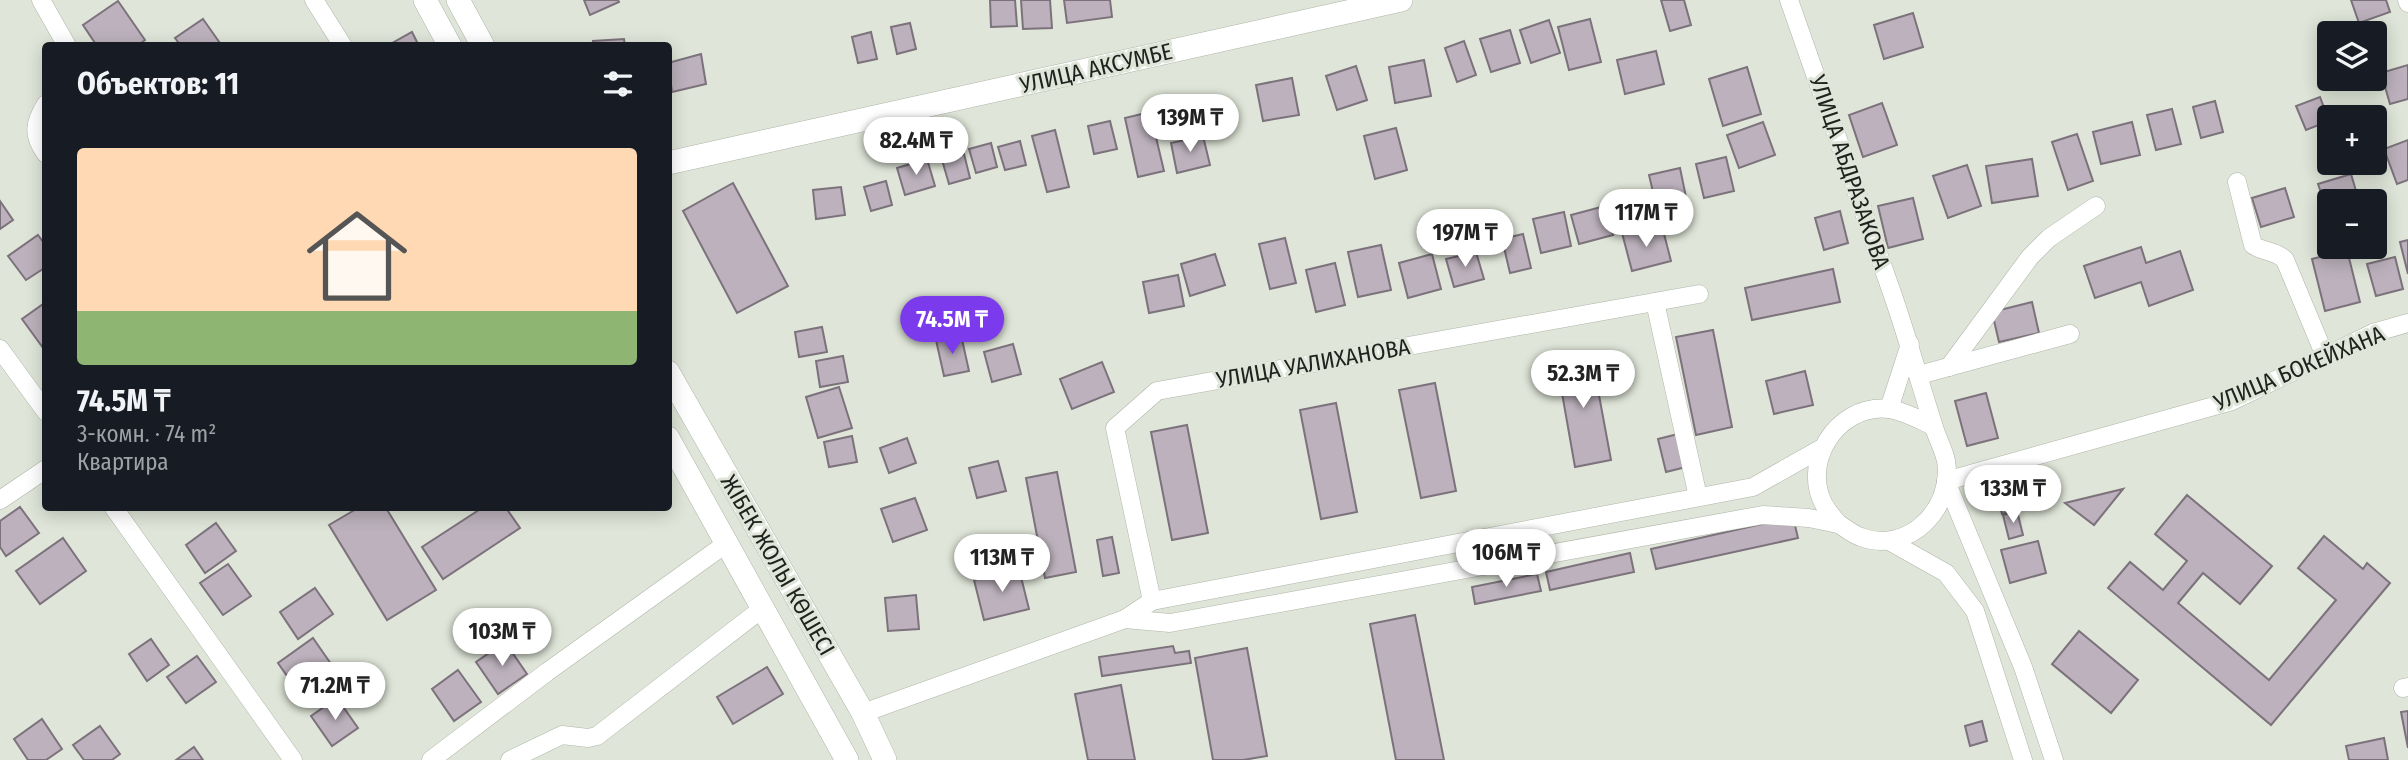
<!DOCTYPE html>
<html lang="ru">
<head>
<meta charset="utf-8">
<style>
  body { margin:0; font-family:"Fira Sans Condensed",sans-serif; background:#242831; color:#f1f3f6; height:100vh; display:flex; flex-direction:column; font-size:26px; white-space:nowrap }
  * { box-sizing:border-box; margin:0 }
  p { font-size:23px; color:#9ea1a6 }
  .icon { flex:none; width:38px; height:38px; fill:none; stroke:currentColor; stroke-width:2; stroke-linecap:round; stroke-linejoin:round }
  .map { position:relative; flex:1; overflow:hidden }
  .details { position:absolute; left:42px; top:42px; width:630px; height:469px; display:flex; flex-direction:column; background:#171b24; border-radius:7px; box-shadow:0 4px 18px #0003 }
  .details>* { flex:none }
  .controls { position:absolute; left:2317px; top:21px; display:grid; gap:14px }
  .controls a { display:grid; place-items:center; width:70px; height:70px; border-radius:7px; background:#171b24; box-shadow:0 4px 18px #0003; font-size:35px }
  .price { position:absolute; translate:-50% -60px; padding:0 16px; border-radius:24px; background:#fff; color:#222; font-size:23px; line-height:46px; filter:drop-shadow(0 2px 4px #0008) }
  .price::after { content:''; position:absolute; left:50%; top:42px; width:21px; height:16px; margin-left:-10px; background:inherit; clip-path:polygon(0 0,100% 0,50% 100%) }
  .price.current { background:#7c3aed; color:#fff }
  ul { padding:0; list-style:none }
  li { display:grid; align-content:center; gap:14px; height:371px; padding:0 35px }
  li span { display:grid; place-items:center; height:217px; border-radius:7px; color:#555 }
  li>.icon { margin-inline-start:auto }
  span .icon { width:126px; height:126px; fill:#fffc; stroke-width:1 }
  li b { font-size:30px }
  h2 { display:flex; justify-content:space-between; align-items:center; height:84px; padding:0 35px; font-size:30px }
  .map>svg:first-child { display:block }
  .building { fill:#bcb1bc; stroke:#7c727c; stroke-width:2 }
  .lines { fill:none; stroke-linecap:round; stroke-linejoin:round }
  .minor-casing { stroke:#afb5a8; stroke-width:19 }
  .major-casing { stroke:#afb5a8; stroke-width:24 }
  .minor { stroke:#fff; stroke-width:18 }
  .major { stroke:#fff; stroke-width:23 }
  .labels { text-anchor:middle; stroke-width:6; stroke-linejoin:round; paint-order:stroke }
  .street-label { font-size:23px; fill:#20221d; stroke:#dfe5d8 }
</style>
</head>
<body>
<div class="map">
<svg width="2408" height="760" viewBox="0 0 2408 760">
  <rect width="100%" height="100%" fill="#dfe5d8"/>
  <!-- building -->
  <g class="building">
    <path d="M 584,0 L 618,0 L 619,2 L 590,15 Z"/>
    <path d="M 990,0 L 1015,0 L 1017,26 L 991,27 Z"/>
    <path d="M 1021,0 L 1050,0 L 1052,28 L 1023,29 Z"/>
    <path d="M 1064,0 L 1110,0 L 1112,17 L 1067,23 Z"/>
    <path d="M 1661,0 L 1684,0 L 1691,25 L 1670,31 Z"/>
    <path d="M 2351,0 L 2386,0 L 2390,12 L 2359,23 Z"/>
    <path d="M 118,1 L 145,40 L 137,46 L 97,46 L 83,25 Z"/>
    <path d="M 1913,13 L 1923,47 L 1884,59 L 1874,25 Z"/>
    <path d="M 203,19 L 222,46 L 181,46 L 175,38 Z"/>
    <path d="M 1590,19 L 1601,62 L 1569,70 L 1558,27 Z"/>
    <path d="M 1549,20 L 1560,53 L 1531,63 L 1520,30 Z"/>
    <path d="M 910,23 L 916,49 L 897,54 L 891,27 Z"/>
    <path d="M 1510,30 L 1520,63 L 1491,72 L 1480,39 Z"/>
    <path d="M 412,32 L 419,46 L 387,46 Z"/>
    <path d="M 871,32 L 877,59 L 858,63 L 852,37 Z"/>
    <path d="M 624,39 L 625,46 L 594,46 L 593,41 Z"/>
    <path d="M 1464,41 L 1476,75 L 1457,82 L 1445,48 Z"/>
    <path d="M 1656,51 L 1664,84 L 1625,94 L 1617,60 Z"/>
    <path d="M 701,54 L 706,84 L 672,92 L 668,63 Z"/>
    <path d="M 1424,60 L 1431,96 L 1395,103 L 1389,67 Z"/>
    <path d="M 2408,65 L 2408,99 L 2390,104 L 2381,73 Z"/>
    <path d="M 1356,66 L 1367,100 L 1337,110 L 1326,76 Z"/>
    <path d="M 1747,67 L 1761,114 L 1723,126 L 1709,79 Z"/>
    <path d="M 1292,78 L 1299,115 L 1263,121 L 1256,85 Z"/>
    <path d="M 2320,97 L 2329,121 L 2306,130 L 2296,106 Z"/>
    <path d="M 2215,101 L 2223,132 L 2201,138 L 2193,107 Z"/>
    <path d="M 1882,103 L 1897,145 L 1863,157 L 1849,115 Z"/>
    <path d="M 2172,109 L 2181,144 L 2156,150 L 2147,115 Z"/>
    <path d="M 1150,112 L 1164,171 L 1138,177 L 1125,118 Z"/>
    <path d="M 1110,121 L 1117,149 L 1094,154 L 1088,126 Z"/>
    <path d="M 1763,122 L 1775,155 L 1739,168 L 1727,135 Z"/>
    <path d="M 2132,122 L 2140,155 L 2101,164 L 2093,132 Z"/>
    <path d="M 1396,128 L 1407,170 L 1375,179 L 1364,136 Z"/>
    <path d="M 1055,130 L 1069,187 L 1047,192 L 1032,136 Z"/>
    <path d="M 2077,134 L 2093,181 L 2068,190 L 2052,142 Z"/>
    <path d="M 1203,136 L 1210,165 L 1177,173 L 1171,143 Z"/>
    <path d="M 2408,140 L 2408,180 L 2397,184 L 2384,149 Z"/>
    <path d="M 1020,141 L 1026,165 L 1005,170 L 998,147 Z"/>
    <path d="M 991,143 L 997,167 L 976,173 L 969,149 Z"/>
    <path d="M 964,154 L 970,178 L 949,184 L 942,160 Z"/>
    <path d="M 1726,157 L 1734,191 L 1704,198 L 1696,164 Z"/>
    <path d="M 927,159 L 935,186 L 905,195 L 897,168 Z"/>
    <path d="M 2032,159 L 2038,196 L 1992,203 L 1986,166 Z"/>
    <path d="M 1967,165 L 1981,206 L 1948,218 L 1933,176 Z"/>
    <path d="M 1680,168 L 1687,202 L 1657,209 L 1649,175 Z"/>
    <path d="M 2351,174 L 2359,201 L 2329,201 L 2328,213 L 2318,184 Z"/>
    <path d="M 886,181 L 892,205 L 871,211 L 864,187 Z"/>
    <path d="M 733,183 L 788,286 L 737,313 L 683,211 Z"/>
    <path d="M 841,187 L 845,215 L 816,219 L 813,190 Z"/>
    <path d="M 2285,188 L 2294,217 L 2261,227 L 2252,198 Z"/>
    <path d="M 1913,198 L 1923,239 L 1888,248 L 1878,206 Z"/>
    <path d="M 0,201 L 13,220 L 0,229 Z"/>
    <path d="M 1605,206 L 1613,235 L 1579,244 L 1571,215 Z"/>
    <path d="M 1840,211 L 1848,243 L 1824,250 L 1815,218 Z"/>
    <path d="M 1564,212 L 1571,246 L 1541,253 L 1533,219 Z"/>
    <path d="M 1641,228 L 1642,235 L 1663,230 L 1671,261 L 1632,271 L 1622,233 Z"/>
    <path d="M 1523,234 L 1531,268 L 1510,273 L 1502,239 Z"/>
    <path d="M 38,235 L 46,246 L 46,267 L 26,280 L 8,256 Z"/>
    <path d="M 1285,238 L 1296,283 L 1270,289 L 1259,244 Z"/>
    <path d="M 2408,240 L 2408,274 L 2400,242 Z"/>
    <path d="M 1381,245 L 1391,290 L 1358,297 L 1348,252 Z"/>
    <path d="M 2141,247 L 2146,263 L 2180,251 L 2193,290 L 2149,306 L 2141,282 L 2095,298 L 2084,266 Z"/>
    <path d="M 2347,250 L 2360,302 L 2325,311 L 2312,259 Z"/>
    <path d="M 1476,252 L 1484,279 L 1454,287 L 1446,259 Z"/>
    <path d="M 1215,254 L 1225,285 L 1190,296 L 1181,264 Z"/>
    <path d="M 1432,254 L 1441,289 L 1408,298 L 1399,263 Z"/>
    <path d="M 2395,257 L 2403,289 L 2376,296 L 2367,264 Z"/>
    <path d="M 1335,263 L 1345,305 L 1316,312 L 1306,270 Z"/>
    <path d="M 1833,269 L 1840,302 L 1752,320 L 1745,288 Z"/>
    <path d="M 1178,275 L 1184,306 L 1149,313 L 1143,282 Z"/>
    <path d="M 46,302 L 46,352 L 22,319 Z"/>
    <path d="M 2032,302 L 2039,333 L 1999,342 L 1992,312 Z"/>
    <path d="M 822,327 L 827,352 L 799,357 L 795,332 Z"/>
    <path d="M 1713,330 L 1732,427 L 1696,435 L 1676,337 Z"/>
    <path d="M 961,335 L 969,371 L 944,376 L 936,340 Z"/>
    <path d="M 1013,344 L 1021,374 L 992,382 L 984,352 Z"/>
    <path d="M 1591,352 L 1611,460 L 1575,467 L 1556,359 Z"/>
    <path d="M 843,356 L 848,382 L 820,387 L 816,361 Z"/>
    <path d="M 1102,362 L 1114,392 L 1072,409 L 1060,379 Z"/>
    <path d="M 1805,371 L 1813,405 L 1774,414 L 1766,381 Z"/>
    <path d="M 1435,383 L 1456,491 L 1421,498 L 1399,390 Z"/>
    <path d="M 839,387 L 852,428 L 818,438 L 806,397 Z"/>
    <path d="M 1986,393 L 1998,438 L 1967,446 L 1955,401 Z"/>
    <path d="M 1336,403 L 1357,512 L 1321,519 L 1300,410 Z"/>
    <path d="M 1187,425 L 1208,533 L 1172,540 L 1151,432 Z"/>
    <path d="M 1678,434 L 1686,467 L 1666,472 L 1658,439 Z"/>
    <path d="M 852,436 L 857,462 L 829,467 L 824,442 Z"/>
    <path d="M 907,438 L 916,463 L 889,473 L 880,448 Z"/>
    <path d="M 998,461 L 1006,491 L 977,498 L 969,468 Z"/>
    <path d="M 1057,472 L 1076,572 L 1045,578 L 1026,478 Z"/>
    <path d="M 2023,484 L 2029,507 L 2002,514 L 1996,491 Z"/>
    <path d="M 2123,489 L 2094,525 L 2065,503 Z"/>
    <path d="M 2187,495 L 2272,566 L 2240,604 L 2203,573 L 2178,603 L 2269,680 L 2336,600 L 2298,568 L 2324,536 L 2363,569 L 2367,563 L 2390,583 L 2271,725 L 2108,588 L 2130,562 L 2163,590 L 2187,561 L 2155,534 Z"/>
    <path d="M 915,498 L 927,530 L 893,542 L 881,509 Z"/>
    <path d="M 20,507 L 39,533 L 6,556 L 0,547 L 0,521 Z"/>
    <path d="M 358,508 L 386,508 L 436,590 L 387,620 L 329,525 Z"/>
    <path d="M 482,508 L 506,508 L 520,528 L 443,579 L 422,547 Z"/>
    <path d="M 2017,511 L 2023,535 L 2009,539 L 2003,515 Z"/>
    <path d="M 1793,517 L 1798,538 L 1656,569 L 1651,549 Z"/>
    <path d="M 216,523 L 236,551 L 205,573 L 186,545 Z"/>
    <path d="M 1112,537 L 1119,573 L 1103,576 L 1097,540 Z"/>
    <path d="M 63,538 L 86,571 L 40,604 L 16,571 Z"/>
    <path d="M 2038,541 L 2046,573 L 2010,583 L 2001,550 Z"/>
    <path d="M 1630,553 L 1634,572 L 1550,590 L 1546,572 Z"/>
    <path d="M 228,564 L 251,596 L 223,615 L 200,583 Z"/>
    <path d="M 1019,569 L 1029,609 L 984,620 L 974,580 Z"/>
    <path d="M 1537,574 L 1541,591 L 1475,604 L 1472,587 Z"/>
    <path d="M 315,588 L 333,614 L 298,639 L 280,612 Z"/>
    <path d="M 916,595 L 919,629 L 888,631 L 885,598 Z"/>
    <path d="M 1415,615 L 1444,760 L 1396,760 L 1370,624 Z"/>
    <path d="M 2079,631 L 2138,680 L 2111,713 L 2052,664 Z"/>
    <path d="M 313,638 L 338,674 L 303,699 L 278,663 Z"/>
    <path d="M 151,639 L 169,665 L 147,681 L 129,654 Z"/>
    <path d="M 505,642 L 527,674 L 498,694 L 476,662 Z"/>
    <path d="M 1173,646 L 1175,653 L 1189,651 L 1191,663 L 1102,676 L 1099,657 Z"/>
    <path d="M 1247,648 L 1267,756 L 1243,760 L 1213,760 L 1195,658 Z"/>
    <path d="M 197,656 L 216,682 L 186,703 L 167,677 Z"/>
    <path d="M 767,667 L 783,694 L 733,724 L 717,697 Z"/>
    <path d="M 458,670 L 481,702 L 454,721 L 432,689 Z"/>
    <path d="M 1121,685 L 1135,760 L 1088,760 L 1075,694 Z"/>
    <path d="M 337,698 L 358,728 L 332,746 L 311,716 Z"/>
    <path d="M 2408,711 L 2408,748 L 2401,712 Z"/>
    <path d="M 42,719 L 62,749 L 46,760 L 28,760 L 14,739 Z"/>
    <path d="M 1982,721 L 1987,741 L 1970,746 L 1965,726 Z"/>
    <path d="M 100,726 L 120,754 L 112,760 L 84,760 L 73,745 Z"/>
    <path d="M 2384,738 L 2388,760 L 2349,760 L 2346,746 Z"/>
    <path d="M 194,747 L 203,760 L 176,760 Z"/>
  </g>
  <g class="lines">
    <!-- minor casing -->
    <g class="minor-casing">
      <g id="minor">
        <path d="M 41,0 L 67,46"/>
        <path d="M 314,0 L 343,46"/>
        <path d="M 1789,0 C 1823,97 1857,193 1891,290 C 1907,335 1919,381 1934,427 C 1937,438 1944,450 1946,461 C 1954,508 1908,555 1861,537 C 1854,535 1848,530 1842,526 C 1836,523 1833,517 1828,511 C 1797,468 1835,403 1889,409 C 1904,411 1920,420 1933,426"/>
        <path d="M 2407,0 L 2408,3"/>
        <path d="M 46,104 C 34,123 32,135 46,154"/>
        <path d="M 2237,182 L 2253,245 C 2263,252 2277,251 2285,260 L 2325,356"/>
        <path d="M 1655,302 L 1698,497"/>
        <path d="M 0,349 L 46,412"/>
        <path d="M 1949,367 L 2030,257 L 2049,238 L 2096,206"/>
        <path d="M 1919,375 L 2070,334"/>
        <path d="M 1889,409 L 1910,344"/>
        <path d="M 0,500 L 46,469"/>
        <path d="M 114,508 L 293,760"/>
        <path d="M 1889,541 L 1946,573 L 1975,611 L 2023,760"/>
        <path d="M 1152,601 L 1115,428 L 1157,391 L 1699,294"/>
        <path d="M 1125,619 L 1170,623 L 1763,515 L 1809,518 L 1838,524"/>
        <path d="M 2403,688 L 2408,687"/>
        <path d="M 863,713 L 1125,619 L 1152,601 L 1753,487 L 1822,448"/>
        <path d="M 431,760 L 547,672 L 727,543"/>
        <path d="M 510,760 L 562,735 L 588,738 L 597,736 L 763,608"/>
        <path d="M 2054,760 L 2023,667 L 1946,481 L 2232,401 L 2373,333 L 2408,323"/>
      </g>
    </g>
    <!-- major casing -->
    <g class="major-casing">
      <g id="major">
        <path d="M 425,0 L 450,46"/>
        <path d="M 458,0 L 483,46"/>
        <path d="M 668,163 L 1401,0"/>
        <path d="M 668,372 L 863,713 L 885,760"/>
        <path d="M 668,438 L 847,760"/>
      </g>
    </g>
    <!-- minor -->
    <use href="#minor" class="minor"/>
    <!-- major -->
    <use href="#major" class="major"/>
  </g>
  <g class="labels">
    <!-- street labels -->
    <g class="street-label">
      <text transform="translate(1096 68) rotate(-13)" y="8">УЛИЦА АКСУМБЕ</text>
      <text transform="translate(1850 172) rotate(71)" y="8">УЛИЦА АБДРАЗАКОВА</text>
      <text transform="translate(1313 363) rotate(-10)" y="8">УЛИЦА УАЛИХАНОВА</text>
      <text transform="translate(2299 368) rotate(-23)" y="8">УЛИЦА БОКЕЙХАНА</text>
      <text transform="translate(778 565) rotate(60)" y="8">ЖІБЕК ЖОЛЫ КӨШЕСІ</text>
    </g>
  </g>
</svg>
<div class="controls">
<a><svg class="icon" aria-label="layers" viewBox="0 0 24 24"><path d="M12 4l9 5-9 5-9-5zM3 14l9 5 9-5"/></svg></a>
<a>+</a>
<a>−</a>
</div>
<b class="price" style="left:1190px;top:154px">139M ₸</b>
<b class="price" style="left:916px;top:177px">82.4M ₸</b>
<b class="price" style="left:1646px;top:249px">117M ₸</b>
<b class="price" style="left:1465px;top:269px">197M ₸</b>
<b class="price current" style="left:952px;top:356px">74.5M ₸</b>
<b class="price" style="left:1583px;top:410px">52.3M ₸</b>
<b class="price" style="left:2013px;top:525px">133M ₸</b>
<b class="price" style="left:1506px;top:589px">106M ₸</b>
<b class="price" style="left:1002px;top:594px">113M ₸</b>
<b class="price" style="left:502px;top:668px">103M ₸</b>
<b class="price" style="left:335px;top:722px">71.2M ₸</b>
<section class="details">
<h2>Объектов: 11<svg class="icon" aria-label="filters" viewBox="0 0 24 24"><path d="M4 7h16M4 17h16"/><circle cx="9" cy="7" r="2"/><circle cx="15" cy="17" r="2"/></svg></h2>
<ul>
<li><span style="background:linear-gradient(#ffd9b3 75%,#8fb573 0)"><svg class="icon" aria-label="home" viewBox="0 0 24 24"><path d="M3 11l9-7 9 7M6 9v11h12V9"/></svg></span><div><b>74.5M ₸</b><p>3-комн. · 74 m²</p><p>Квартира</p></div></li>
</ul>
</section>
</div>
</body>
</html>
